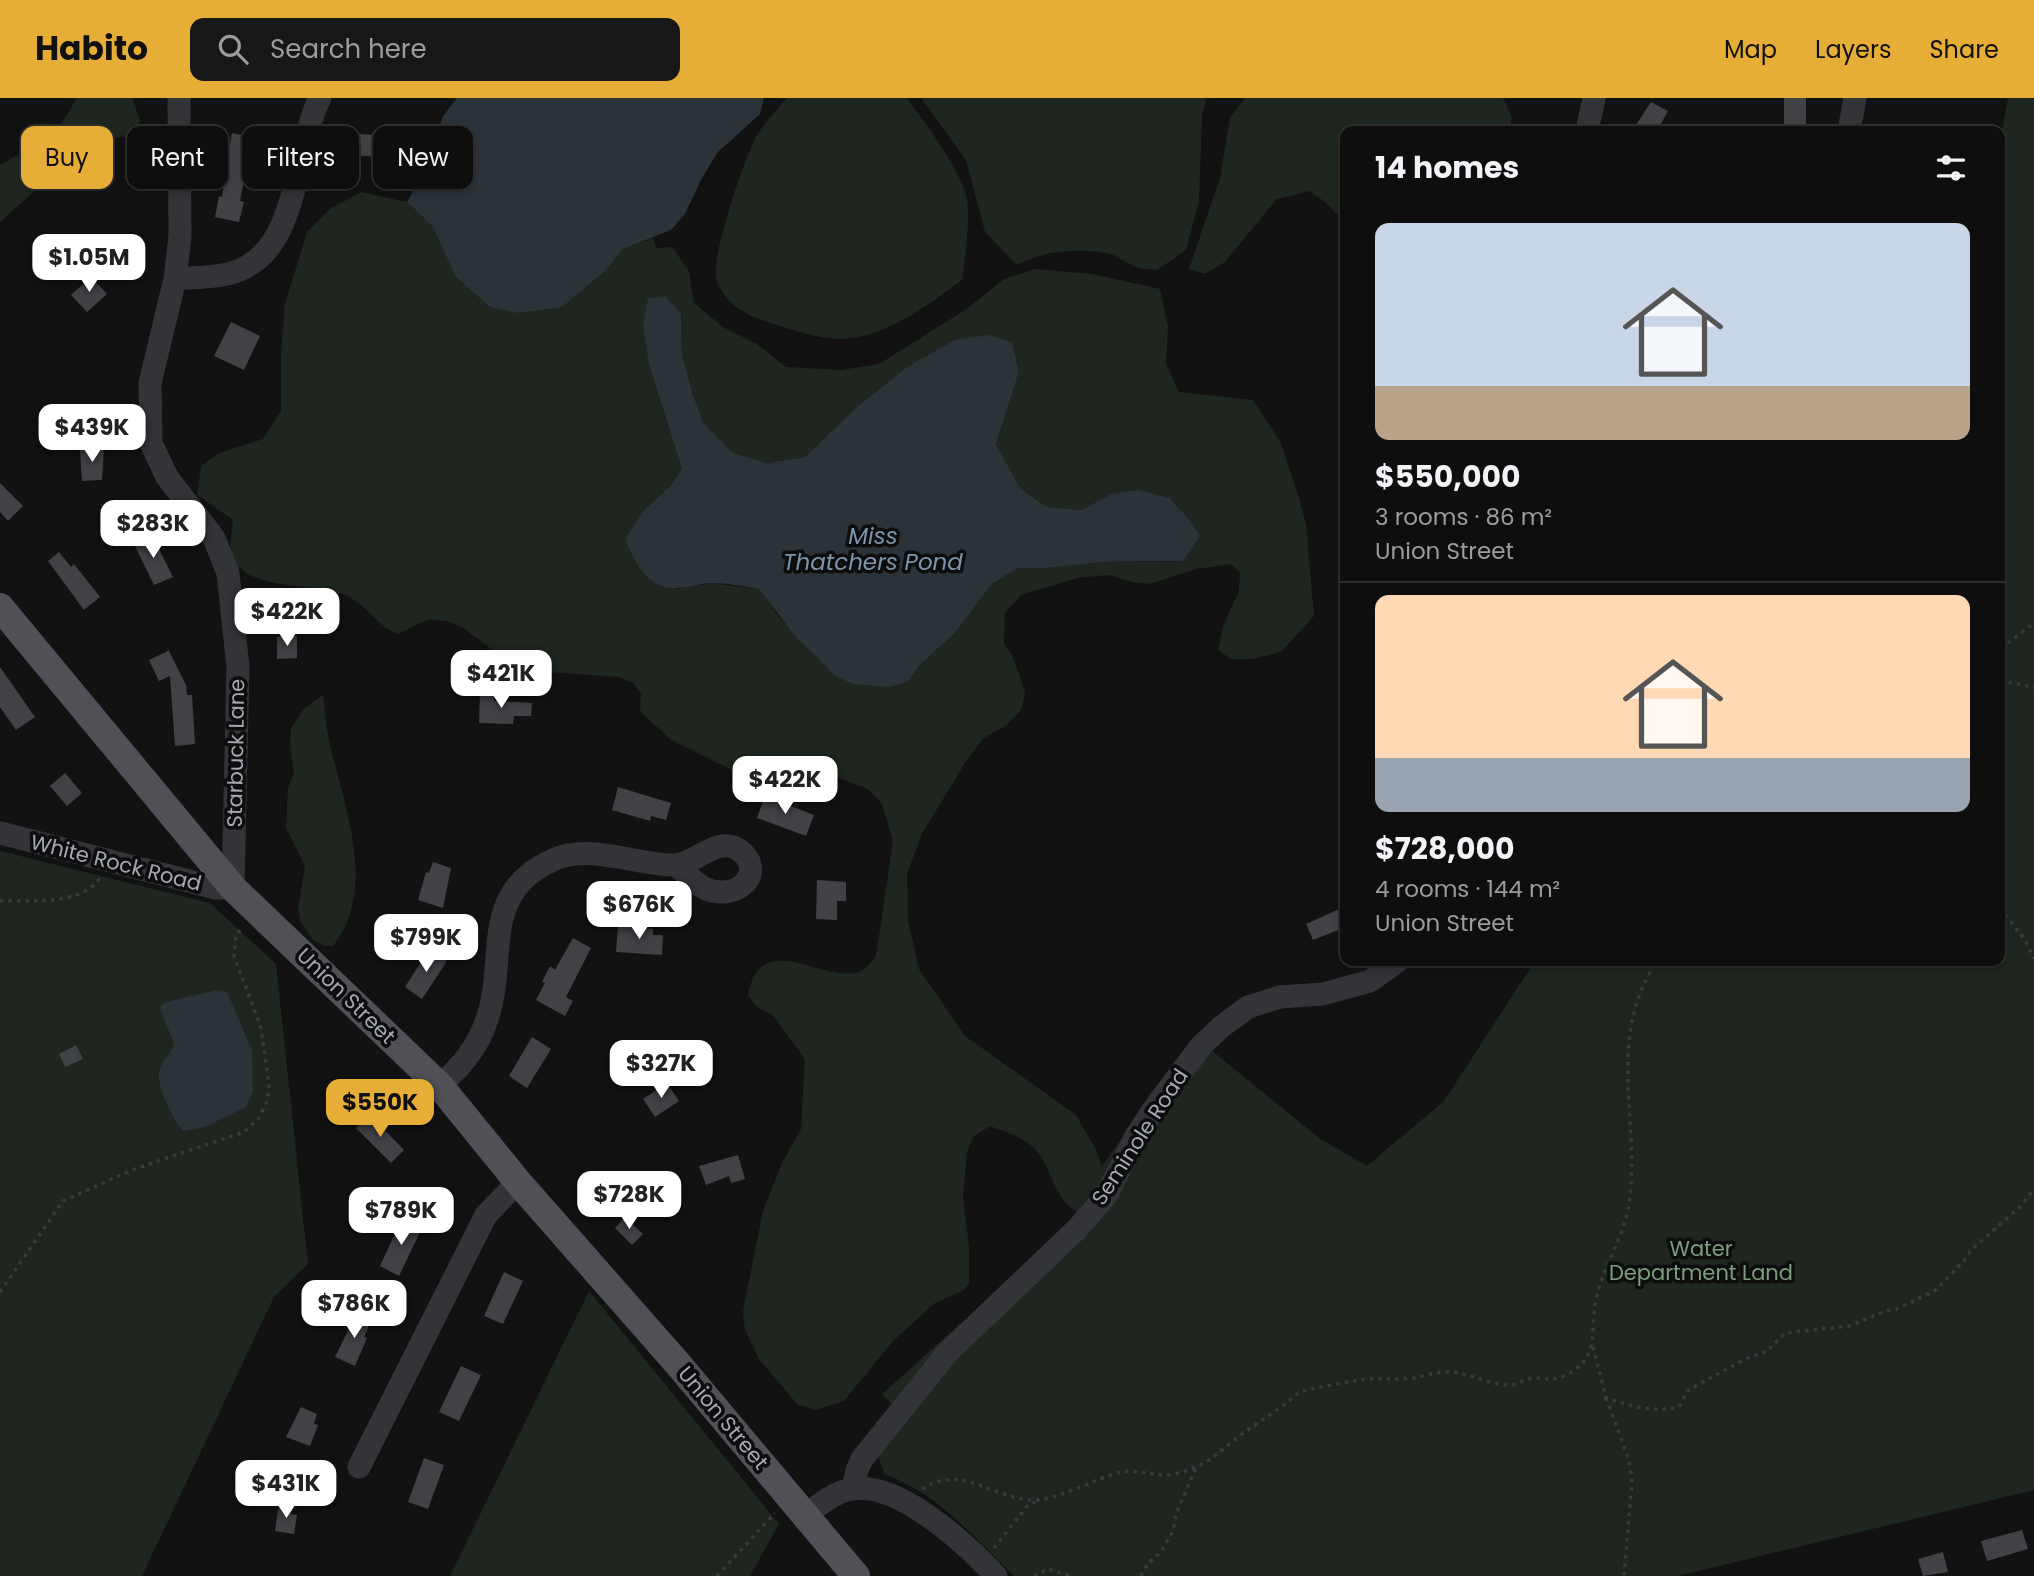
<!DOCTYPE html>
<html lang="en">
<head>
<meta charset="utf-8">
<style>
  body { margin:0; font-family:Poppins,sans-serif; background:#171717; color:#f1f3f6; height:100vh; display:flex; flex-direction:column; font-size:26px; white-space:nowrap }
  * { box-sizing:border-box; margin:0 }
  p { font-size:23px; color:#9b9c9e }
  .icon { flex:none; width:38px; height:38px; fill:none; stroke:currentColor; stroke-width:2; stroke-linecap:round; stroke-linejoin:round }
  .map { position:relative; flex:1; overflow:hidden }
  .panel { position:absolute; left:1340px; top:28px; width:665px; height:840px; display:flex; flex-direction:column; background:#0e0e0e; border-radius:14px; box-shadow:0 4px 10px #0003,0 0 0 2px #2e2e2e }
  .panel>* { flex:none }
  .top-card { position:absolute; left:21px; top:28px; width:665px; height:63px; display:flex; gap:14px }
  .price { position:absolute; translate:-50% -60px; padding:0 16px; border-radius:14px; background:#fff; color:#222; font-size:23px; line-height:46px; filter:drop-shadow(0 2px 4px #0008) }
  .price::after { content:''; position:absolute; left:50%; top:42px; width:21px; height:16px; margin-left:-10px; background:inherit; clip-path:polygon(0 0,100% 0,50% 100%) }
  .price.selected { background:#e6ae37; color:#111 }
  ul { padding:0; list-style:none }
  li { display:grid; align-content:center; gap:14px; height:371px; padding:0 35px }
  li+li { border-top:2px solid #2e2e2e }
  li span { display:grid; place-items:center; height:217px; border-radius:14px; color:#555 }
  li>.icon { margin-inline-start:auto }
  span .icon { width:126px; height:126px; fill:#fffc; stroke-width:1 }
  li b { font-size:30px }
  h2 { display:flex; justify-content:space-between; align-items:center; height:84px; padding:0 35px; font-size:30px }
  .pill { padding:0 24px; border-radius:14px; background:#0e0e0e; box-shadow:0 4px 10px #0003,0 0 0 2px #2e2e2e; font-size:24px; line-height:63px }
  .pill.selected { background:#e6ae37; color:#111 }
  header { display:flex; align-items:center; gap:42px; box-sizing:border-box; height:98px; padding:0 35px; background:#e6ae37; color:#111 }
  header strong { font-size:33px }
  nav { display:flex; gap:38px; margin-inline-start:auto; font-size:24px }
  .search { width:490px; height:63px; background:#171717; display:flex; align-items:center; gap:18px; box-sizing:border-box; padding:0 24px; border-radius:14px; color:#9b9c9e; font-size:26px }
  .map>svg:first-child { display:block }
  .green { fill:#1e261f; fill-rule:evenodd }
  .water { fill:#2b3238 }
  .building { fill:#414246 }
  .lines { fill:none; stroke-linecap:round; stroke-linejoin:round }
  .path { stroke:#393b3f; stroke-width:3.5; stroke-dasharray:3.5 5; stroke-linecap:butt }
  .minor { stroke:#333438; stroke-width:23 }
  .major { stroke:#4f5157; stroke-width:28 }
  .labels { text-anchor:middle; stroke-width:7; stroke-linejoin:round; paint-order:stroke }
  .street-label { font-size:21px; fill:#a4a8b3; stroke:#0d0d0e }
  .park-label { font-size:21px; fill:#7c9d7e; stroke:#0d0d0e }
  .water-label { font-size:23px; font-style:italic; fill:#7c95ad; stroke:#0d0d0e }
</style>
</head>
<body>
<header>
<strong>Habito</strong>
<div class="search"><svg class="icon" aria-label="search" viewBox="0 0 24 24"><circle cx="10" cy="10" r="6"/><path d="M15 15l6 6"/></svg>Search here</div>
<nav><a>Map</a><a>Layers</a><a>Share</a></nav>
</header>
<div class="map">
<svg width="2034" height="1478" viewBox="0 0 2034 1478">
  <rect width="100%" height="100%" fill="#121213"/>
  <!-- green -->
  <g class="green">
    <path d="M 76,0 L 133,0 L 140,24 L 132,38 L 108,40 L 69,62 L 0,124 L 0,67 C 35,47 59,39 76,0 Z"/>
    <path d="M 787,0 L 907,0 C 927,28 954,62 965,94 C 972,114 965,161 962,182 C 929,207 882,242 838,241 C 815,240 793,232 771,225 C 747,218 724,206 716,180 C 711,160 745,57 757,37 C 765,24 777,12 787,0 Z"/>
    <path d="M 921,0 L 1207,0 L 1202,16 L 1199,104 L 1186,152 L 1157,172 C 1148,171 1137,171 1130,166 C 1123,163 1117,157 1110,156 C 1080,150 1044,152 1017,167 L 985,134 L 966,62 Z"/>
    <path d="M 1245,0 L 1503,0 L 1512,20 L 1509,33 L 1346,33 L 1346,126 L 1325,104 L 1310,93 L 1277,101 L 1225,164 L 1205,176 L 1189,171 L 1220,80 L 1230,19 Z"/>
    <path d="M 2008,0 L 2034,0 L 2034,1392 L 1678,1478 L 1014,1478 C 974,1439 938,1395 884,1376 L 877,1354 L 905,1319 L 882,1296 L 1067,1130 L 1077,1113 C 1054,1103 1052,1068 1034,1050 C 1023,1039 1005,1034 990,1028 L 973,1039 L 967,1054 L 963,1099 L 969,1149 L 969,1186 L 963,1193 L 935,1205 L 893,1243 L 844,1303 L 815,1312 L 797,1306 L 759,1261 L 745,1232 L 743,1213 L 763,1113 L 782,1065 L 801,1031 L 805,961 L 773,917 L 757,909 L 748,898 C 759,830 820,883 856,875 C 865,873 871,865 876,858 L 893,743 L 882,706 L 868,691 L 839,680 L 812,676 L 779,680 L 736,674 L 671,642 L 640,613 L 641,596 L 633,585 L 619,579 L 549,574 L 533,567 L 518,565 L 494,553 L 462,529 L 446,523 L 429,521 L 398,536 C 377,528 367,507 347,498 C 316,484 248,494 233,460 C 229,449 232,434 233,422 L 197,397 L 201,368 L 219,355 L 263,341 L 281,313 L 281,254 L 285,206 L 307,134 L 330,111 L 361,94 L 407,104 L 433,129 L 455,178 L 606,172 L 623,151 L 653,140 L 656,150 L 672,149 L 689,173 L 694,205 L 723,229 L 757,246 L 786,269 L 841,272 L 879,266 L 968,210 L 1004,181 L 1035,171 L 1092,176 L 1160,191 L 1168,229 L 1166,266 L 1179,294 L 1253,302 L 1281,345 L 1298,397 L 1306,426 L 1314,518 L 1281,554 L 1253,561 L 1231,561 L 1218,552 L 1223,528 L 1239,493 L 1240,475 L 1231,466 L 1196,471 L 1150,486 L 1132,484 L 1108,477 L 1077,480 L 1021,497 L 1005,515 L 1004,546 L 1013,559 L 1025,594 L 1022,611 L 1007,627 L 984,640 L 966,663 L 922,736 L 907,776 L 908,822 L 919,871 L 965,938 L 1076,1017 L 1095,1050 L 1102,1068 L 1194,938 L 1319,1040 L 1367,1068 L 1444,1003 L 1535,863 L 2000,863 L 2000,44 ZM 681,216 L 682,256 L 693,297 L 704,326 L 733,355 L 767,365 L 805,359 L 857,309 L 907,269 L 1012,244 L 1019,272 L 996,348 L 1021,391 L 1047,409 L 1081,412 L 1111,396 L 1185,461 L 1172,464 L 1101,464 L 1048,470 L 1018,470 L 992,486 L 955,535 L 921,566 L 908,583 L 815,558 L 779,519 L 759,491 L 712,485 L 676,491 L 645,411 L 670,388 L 682,371 L 649,267 Z"/>
    <path d="M 323,597 C 325,616 327,636 332,655 C 347,715 376,794 333,848 L 324,848 L 313,842 L 300,823 L 298,811 L 305,768 L 286,730 L 288,690 L 294,675 L 290,647 L 291,630 L 304,611 Z"/>
    <path d="M 0,753 L 210,805 L 276,866 L 308,1166 L 274,1199 L 142,1478 L 0,1478 Z"/>
    <path d="M 589,1193 L 779,1426 L 750,1478 L 450,1478 Z"/>
  </g>
  <!-- water -->
  <g class="water">
    <path d="M 457,0 L 764,0 L 760,16 L 717,55 L 701,82 L 685,116 L 671,132 L 623,151 L 606,172 L 562,209 L 519,215 L 490,209 L 455,178 L 433,129 L 407,104 L 427,67 L 443,18 Z"/>
    <path d="M 666,199 L 681,216 L 682,256 L 693,297 L 704,326 L 733,355 L 767,365 L 805,359 L 857,309 L 907,269 L 955,242 L 988,237 L 1012,244 L 1019,273 L 996,347 L 1021,391 L 1047,409 L 1081,412 L 1111,396 L 1138,392 L 1169,400 L 1188,420 L 1200,438 L 1183,463 L 1101,464 L 1048,470 L 1018,470 L 992,486 L 955,535 L 921,566 L 908,583 L 890,589 L 853,586 L 837,579 L 795,538 L 759,491 C 743,488 726,485 710,485 C 699,486 688,490 677,490 C 647,492 635,464 625,441 L 645,411 L 670,388 L 682,371 L 649,267 L 643,228 L 648,200 Z"/>
    <path d="M 218,892 L 227,894 L 252,952 L 253,994 L 246,1009 L 205,1029 L 183,1033 C 173,1021 154,985 160,970 C 164,961 171,955 174,946 L 160,910 L 165,904 Z"/>
  </g>
  <!-- building -->
  <g class="building">
    <rect x="1784" y="0" width="22" height="31"/>
    <path d="M 1651,4 L 1668,13 L 1657,33 L 1632,33 Z"/>
    <path d="M 232,35 L 258,41 L 254,59 L 251,58 L 246,72 L 240,103 L 244,104 L 239,124 L 215,119 L 219,98 L 222,99 Z"/>
    <path d="M 350,35 L 384,38 L 382,59 L 348,57 Z"/>
    <path d="M 91,179 L 107,196 L 87,214 L 71,197 Z"/>
    <path d="M 231,224 L 260,238 L 244,272 L 214,258 Z"/>
    <path d="M 104,350 L 102,382 L 82,383 L 80,351 Z"/>
    <path d="M 0,385 L 23,408 L 8,423 L 0,414 Z"/>
    <path d="M 152,437 L 173,479 L 154,487 L 134,446 Z"/>
    <path d="M 59,454 L 71,469 L 74,466 L 100,499 L 84,512 L 48,463 Z"/>
    <path d="M 297,538 L 297,560 L 277,561 L 277,539 Z"/>
    <path d="M 167,549 L 186,587 L 187,597 L 192,597 L 195,646 L 175,648 L 170,578 L 159,583 L 149,562 L 168,553 Z"/>
    <path d="M 0,569 L 35,619 L 16,632 L 0,609 Z"/>
    <path d="M 480,596 L 494,596 L 494,603 L 532,605 L 531,618 L 514,618 L 513,626 L 479,625 Z"/>
    <path d="M 65,675 L 82,695 L 67,708 L 50,688 Z"/>
    <path d="M 618,689 L 671,705 L 666,722 L 651,718 L 650,723 L 612,712 Z"/>
    <path d="M 765,698 L 814,717 L 806,738 L 757,720 Z"/>
    <path d="M 433,764 L 451,770 L 443,810 L 418,802 L 426,774 L 429,775 Z"/>
    <path d="M 817,782 L 846,784 L 846,803 L 837,803 L 837,822 L 816,821 Z"/>
    <path d="M 1346,808 L 1346,829 L 1313,842 L 1306,826 Z"/>
    <path d="M 618,828 L 653,831 L 653,837 L 663,837 L 662,857 L 616,854 Z"/>
    <path d="M 573,840 L 591,850 L 566,899 L 573,903 L 565,918 L 536,902 L 545,885 L 542,884 L 550,868 L 555,872 Z"/>
    <path d="M 430,850 L 447,863 L 422,901 L 405,889 Z"/>
    <path d="M 532,939 L 551,951 L 527,990 L 509,978 Z"/>
    <path d="M 76,947 L 83,961 L 65,969 L 59,956 Z"/>
    <path d="M 667,985 L 679,1003 L 655,1019 L 643,1001 Z"/>
    <path d="M 370,1017 L 404,1052 L 391,1065 L 356,1030 Z"/>
    <path d="M 738,1057 L 745,1081 L 731,1085 L 729,1078 L 706,1087 L 699,1068 Z"/>
    <path d="M 628,1075 L 641,1088 L 627,1102 L 614,1089 Z"/>
    <path d="M 625,1119 L 643,1136 L 632,1147 L 615,1130 Z"/>
    <path d="M 402,1121 L 422,1130 L 399,1178 L 380,1168 Z"/>
    <path d="M 504,1174 L 523,1183 L 503,1226 L 484,1218 Z"/>
    <path d="M 357,1214 L 372,1221 L 364,1239 L 367,1240 L 355,1268 L 335,1259 Z"/>
    <path d="M 461,1268 L 481,1277 L 459,1323 L 439,1314 Z"/>
    <path d="M 301,1309 L 317,1316 L 314,1326 L 318,1327 L 310,1348 L 286,1339 Z"/>
    <path d="M 424,1360 L 444,1367 L 428,1411 L 408,1404 Z"/>
    <path d="M 279,1406 L 293,1408 L 291,1416 L 297,1417 L 294,1436 L 275,1433 Z"/>
    <path d="M 2022,1432 L 2028,1451 L 1987,1463 L 1981,1443 Z"/>
    <path d="M 1943,1454 L 1948,1474 L 1923,1478 L 1918,1461 Z"/>
  </g>
  <g class="lines">
    <!-- path -->
    <g class="path">
      <path d="M 2000,548 C 2012,545 2022,532 2034,526"/>
      <path d="M 2000,583 L 2034,589"/>
      <path d="M 0,803 C 30,802 81,808 100,780"/>
      <path d="M 2000,810 L 2025,842 L 2034,861"/>
      <path d="M 0,1194 L 63,1103 L 132,1072 L 244,1034 L 259,1020 L 267,1003 L 269,987 L 261,930 L 234,858 L 236,837 L 243,829"/>
      <path d="M 1593,1249 L 1606,1300 C 1630,1307 1654,1316 1679,1309 L 1687,1293 L 1745,1261 L 1767,1253 L 1785,1235 L 1849,1228 L 1886,1213 L 1897,1211 L 1936,1192 L 1963,1164 L 1971,1152 L 2021,1108 L 2034,1091"/>
      <path d="M 1606,1300 L 1629,1362 L 1632,1384 L 1624,1478"/>
      <path d="M 922,1391 C 962,1365 992,1401 1034,1402 C 1054,1403 1098,1380 1120,1374 C 1137,1370 1157,1380 1174,1376 C 1205,1369 1214,1358 1238,1339 C 1257,1324 1280,1312 1298,1295 C 1314,1289 1349,1284 1366,1281 C 1382,1280 1397,1282 1414,1280 C 1425,1278 1438,1273 1450,1274 C 1469,1275 1488,1286 1507,1287 C 1516,1288 1524,1281 1533,1280 C 1544,1280 1552,1283 1564,1278 C 1602,1261 1589,1234 1596,1201 C 1603,1168 1624,1140 1629,1106 C 1641,1021 1605,941 1657,863"/>
      <path d="M 994,1450 L 1028,1407 L 1035,1404"/>
      <path d="M 717,1478 L 775,1415"/>
      <path d="M 1034,1478 L 1048,1471 L 1071,1478"/>
      <path d="M 1141,1478 L 1148,1465 L 1161,1454 L 1173,1433 L 1176,1416 L 1196,1370"/>
    </g>
    <!-- minor -->
    <g class="minor">
      <path d="M 1587,33 L 1594,0"/>
      <path d="M 1849,33 L 1855,0"/>
      <path d="M 175,181 C 195,179 221,180 240,172 C 300,147 294,51 320,0"/>
      <path d="M 0,735 L 216,790 L 233,790 L 238,569 L 228,475 L 214,440 L 167,379 L 151,345 L 150,285 L 175,181 L 180,138 L 179,0"/>
      <path d="M 440,988 C 460,969 477,951 486,924 C 509,863 477,796 553,762 C 590,745 636,767 674,767 C 695,767 717,737 739,752 C 767,772 740,804 706,791 C 695,786 686,775 677,768"/>
      <path d="M 359,1369 L 486,1117 L 518,1084"/>
      <path d="M 853,1391 L 857,1372 L 862,1361 L 948,1254 L 1077,1131 L 1106,1098 L 1136,1038 L 1153,1012 L 1201,948 L 1221,929 L 1248,909 L 1280,899 L 1323,896 L 1370,883 L 1398,863"/>
      <path d="M 806,1417 C 818,1408 832,1396 847,1392 C 895,1379 966,1446 996,1478"/>
    </g>
    <!-- major -->
    <path class="major" d="M 0,509 L 233,790 L 440,988 L 518,1084 L 678,1266 L 856,1478"/>
  </g>
  <g class="labels">
    <!-- street labels -->
    <g class="street-label">
      <text transform="translate(236 655) rotate(-89)" y="7">Starbuck Lane</text>
      <text transform="translate(116 765) rotate(14)" y="7">White Rock Road</text>
      <text transform="translate(346 898) rotate(44)" y="7">Union Street</text>
      <text transform="translate(1140 1039) rotate(-57)" y="7">Seminole Road</text>
      <text transform="translate(723 1320) rotate(50)" y="7">Union Street</text>
    </g>
    <!-- park labels -->
    <g class="park-label">
      <text x="1701" y="1158">Water<tspan x="1701" dy="24">Department Land</tspan></text>
    </g>
    <!-- water labels -->
    <g class="water-label">
      <text x="873" y="446">Miss<tspan x="873" dy="26">Thatchers Pond</tspan></text>
    </g>
  </g>
</svg>
<b class="price" style="left:89px;top:196px">$1.05M</b>
<b class="price" style="left:92px;top:366px">$439K</b>
<b class="price" style="left:153px;top:462px">$283K</b>
<b class="price" style="left:287px;top:550px">$422K</b>
<b class="price" style="left:501px;top:612px">$421K</b>
<b class="price" style="left:785px;top:718px">$422K</b>
<b class="price" style="left:639px;top:843px">$676K</b>
<b class="price" style="left:426px;top:876px">$799K</b>
<b class="price" style="left:661px;top:1002px">$327K</b>
<b class="price selected" style="left:380px;top:1041px">$550K</b>
<b class="price" style="left:629px;top:1133px">$728K</b>
<b class="price" style="left:401px;top:1149px">$789K</b>
<b class="price" style="left:354px;top:1242px">$786K</b>
<b class="price" style="left:286px;top:1422px">$431K</b>
<div class="top-card">
<a class="pill selected">Buy</a>
<a class="pill">Rent</a>
<a class="pill">Filters</a>
<a class="pill">New</a>
</div>
<section class="panel">
<h2>14 homes<svg class="icon" aria-label="filters" viewBox="0 0 24 24"><path d="M4 7h16M4 17h16"/><circle cx="9" cy="7" r="2"/><circle cx="15" cy="17" r="2"/></svg></h2>
<ul>
<li><span style="background:linear-gradient(#c9d6e8 75%,#b9a48a 0)"><svg class="icon" aria-label="home" viewBox="0 0 24 24"><path d="M3 11l9-7 9 7M6 9v11h12V9"/></svg></span><div><b>$550,000</b><p>3 rooms · 86 m²</p><p>Union Street</p></div></li>
<li><span style="background:linear-gradient(#ffd9b3 75%,#9aa5b1 0)"><svg class="icon" aria-label="home" viewBox="0 0 24 24"><path d="M3 11l9-7 9 7M6 9v11h12V9"/></svg></span><div><b>$728,000</b><p>4 rooms · 144 m²</p><p>Union Street</p></div></li>
</ul>
</section>
</div>
</body>
</html>
